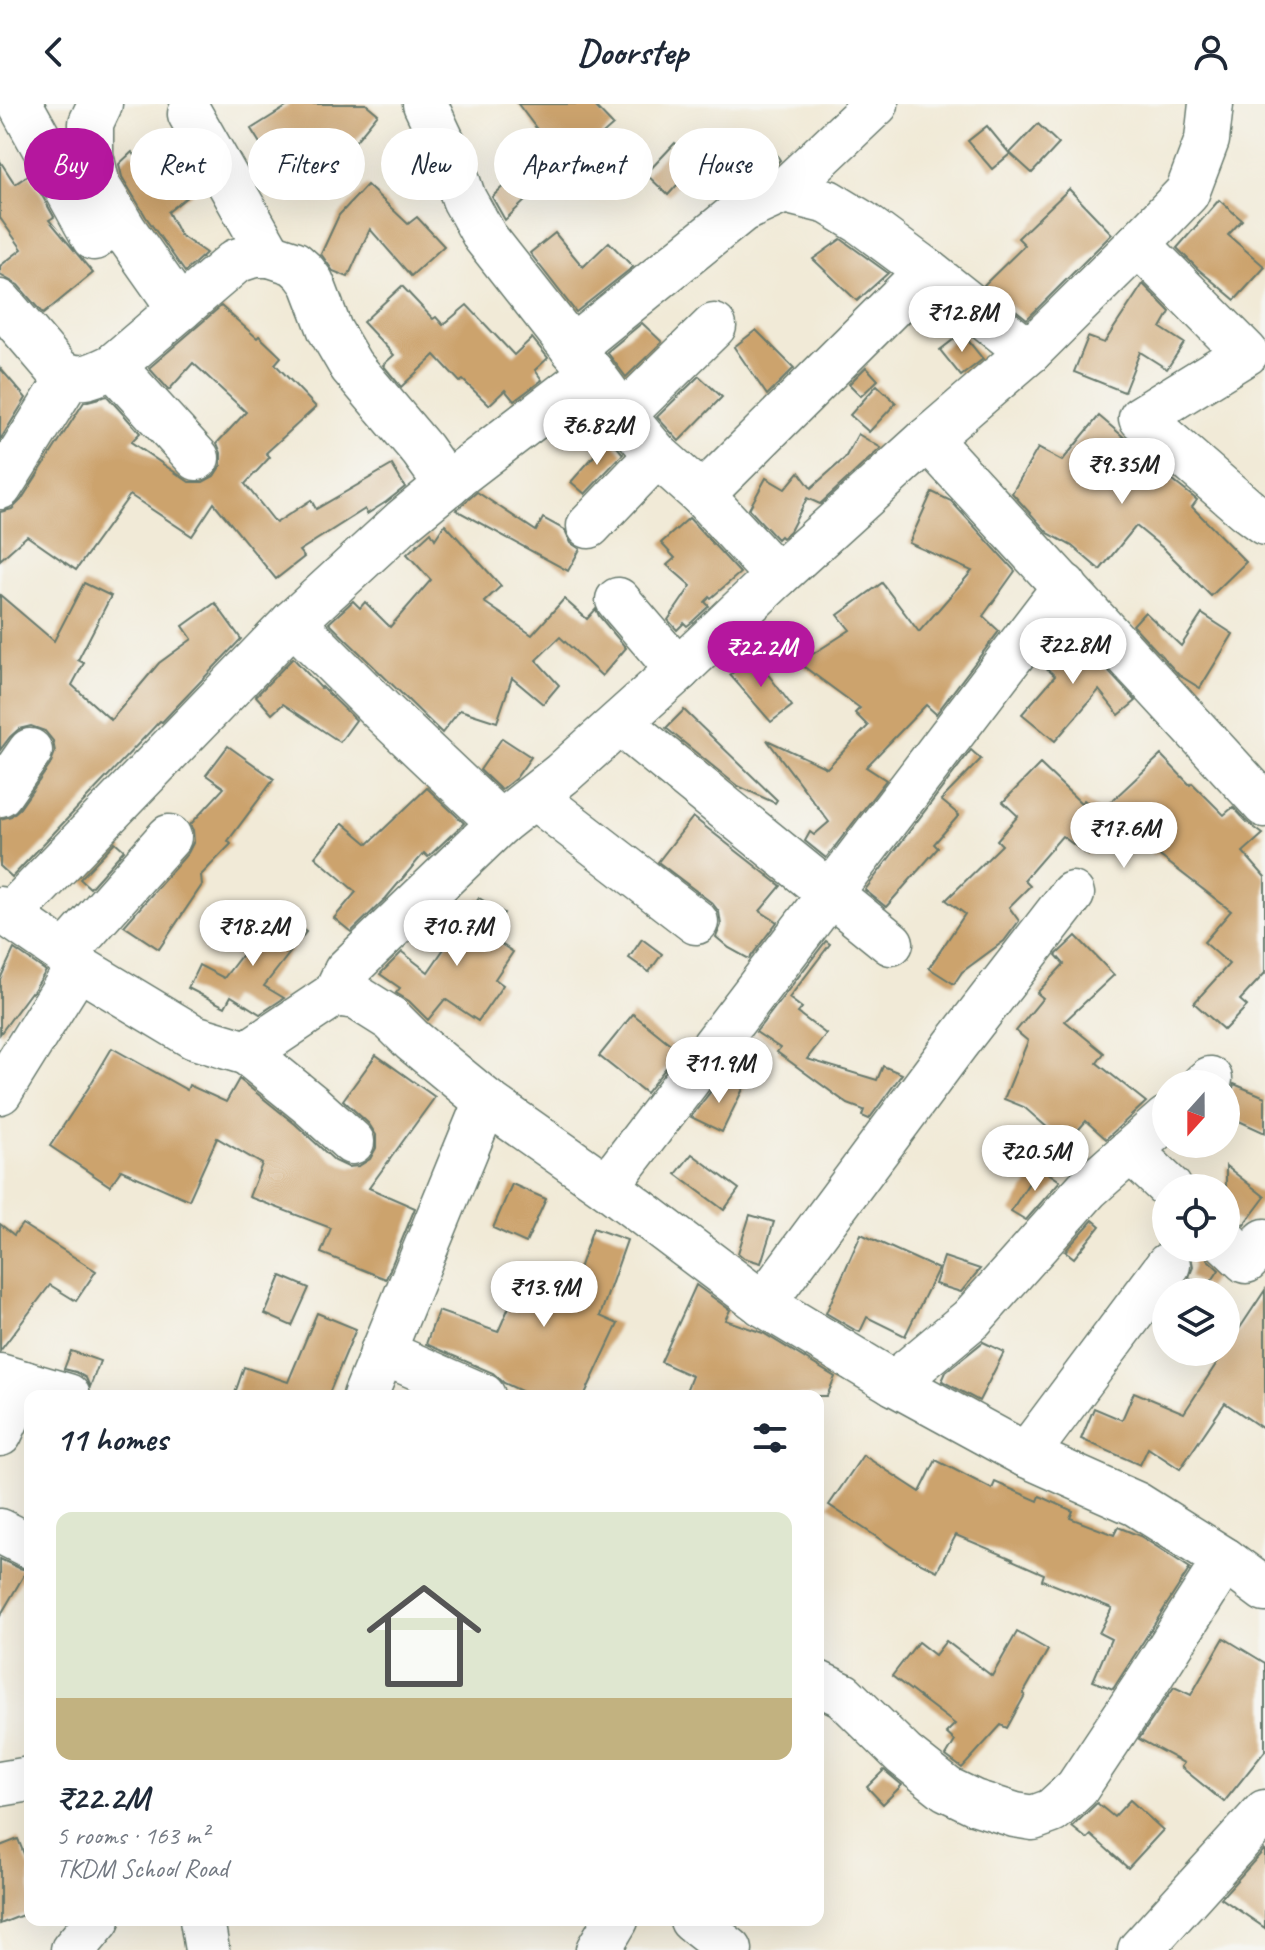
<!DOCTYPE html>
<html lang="en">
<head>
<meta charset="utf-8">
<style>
  body { margin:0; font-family:Caveat,sans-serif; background:#f6f6f7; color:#1f2937; height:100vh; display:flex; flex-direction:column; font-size:30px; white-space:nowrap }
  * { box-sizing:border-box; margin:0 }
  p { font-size:26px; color:#747a83 }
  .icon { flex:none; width:44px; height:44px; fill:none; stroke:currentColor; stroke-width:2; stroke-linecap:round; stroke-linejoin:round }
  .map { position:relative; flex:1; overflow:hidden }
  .drawer { position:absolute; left:24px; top:1286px; width:800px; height:536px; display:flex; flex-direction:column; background:#fff; border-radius:16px; box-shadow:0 8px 32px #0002 }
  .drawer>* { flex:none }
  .top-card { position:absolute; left:24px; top:24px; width:800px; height:72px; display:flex; gap:16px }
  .needle { width:52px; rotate:201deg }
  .buttons { position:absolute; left:1152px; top:966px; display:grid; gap:16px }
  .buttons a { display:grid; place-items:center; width:88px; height:88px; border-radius:50%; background:#fff; box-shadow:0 8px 32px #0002; font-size:40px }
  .price { position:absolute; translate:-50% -68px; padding:0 18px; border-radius:28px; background:#fff; color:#222; font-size:26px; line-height:52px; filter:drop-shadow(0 2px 4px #0008) }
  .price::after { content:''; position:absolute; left:50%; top:48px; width:24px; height:18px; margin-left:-12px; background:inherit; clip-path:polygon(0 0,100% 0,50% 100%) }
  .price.active { background:#b5179e; color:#fff }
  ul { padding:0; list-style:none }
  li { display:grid; align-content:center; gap:16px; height:424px; padding:0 32px }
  li span { display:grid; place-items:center; height:248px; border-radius:16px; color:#555 }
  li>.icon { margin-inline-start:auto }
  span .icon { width:144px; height:144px; fill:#fffc; stroke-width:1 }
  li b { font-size:34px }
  h2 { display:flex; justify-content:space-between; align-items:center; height:96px; padding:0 32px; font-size:34px }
  .pill { padding:0 28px; border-radius:36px; background:#fff; box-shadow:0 8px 32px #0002; font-size:28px; line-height:72px }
  .pill.active { background:#b5179e; color:#fff }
  header { display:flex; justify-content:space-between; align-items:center; height:104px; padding:0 32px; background:#fff; font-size:36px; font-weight:600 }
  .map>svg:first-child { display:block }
  .building { fill:#cca36d }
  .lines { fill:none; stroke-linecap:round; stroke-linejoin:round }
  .minor-casing { stroke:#687a6d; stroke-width:47 }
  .minor { stroke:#fff; stroke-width:44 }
</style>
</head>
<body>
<header><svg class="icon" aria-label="back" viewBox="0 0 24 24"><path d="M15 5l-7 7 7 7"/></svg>Doorstep<svg class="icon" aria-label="person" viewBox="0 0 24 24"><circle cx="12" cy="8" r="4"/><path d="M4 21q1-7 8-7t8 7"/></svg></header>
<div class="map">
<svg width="1265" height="1846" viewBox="0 0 1265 1846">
  <rect width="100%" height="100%" fill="#f6f6f2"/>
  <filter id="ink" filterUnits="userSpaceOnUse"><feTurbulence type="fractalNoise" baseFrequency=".0125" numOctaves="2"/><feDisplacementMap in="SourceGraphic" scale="16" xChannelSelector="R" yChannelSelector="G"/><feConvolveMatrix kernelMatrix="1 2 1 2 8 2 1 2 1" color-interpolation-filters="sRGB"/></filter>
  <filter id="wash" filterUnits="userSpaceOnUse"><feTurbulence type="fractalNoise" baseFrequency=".006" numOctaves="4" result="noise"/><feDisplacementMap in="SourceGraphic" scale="32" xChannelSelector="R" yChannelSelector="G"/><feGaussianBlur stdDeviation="1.8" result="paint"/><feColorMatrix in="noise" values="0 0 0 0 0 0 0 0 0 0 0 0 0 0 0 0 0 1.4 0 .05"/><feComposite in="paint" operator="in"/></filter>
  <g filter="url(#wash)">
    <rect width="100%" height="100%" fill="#f1ead7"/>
    <g id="blocks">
      <!-- building -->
      <g class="building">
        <path d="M 291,0 L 366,0 L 378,10 L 335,62 L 292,90 L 251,25 Z"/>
        <path d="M 518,0 L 593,0 L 613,21 L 576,54 L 573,51 L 505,116 L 492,93 L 548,40 Z"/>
        <path d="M 1038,20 L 1059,40 L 1032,69 L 1010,49 Z"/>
        <path d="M 987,22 L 1010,50 L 992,65 L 968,37 Z"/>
        <path d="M 178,39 L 202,81 L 168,108 L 180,131 L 206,149 L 185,168 L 146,113 L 122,73 L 119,60 L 132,48 L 147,64 Z"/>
        <path d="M 675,39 L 697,59 L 668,91 L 646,70 Z"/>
        <path d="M 774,47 L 780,56 L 770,66 L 760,71 L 753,60 Z"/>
        <path d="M 0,57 L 15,80 L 30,70 L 54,113 L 49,116 L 93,169 L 43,210 L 18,181 L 0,171 L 0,162 L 22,145 L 0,114 Z"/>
        <path d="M 367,81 L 408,120 L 417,113 L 444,142 L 411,172 L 370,125 L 348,173 L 333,167 L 321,150 L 339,111 Z"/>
        <path d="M 1069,85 L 1112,130 L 1027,215 L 984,181 L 1025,141 L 1018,134 Z"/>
        <path d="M 1219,96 L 1242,116 L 1228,131 L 1265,163 L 1235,196 L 1198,165 L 1177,144 Z"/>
        <path d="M 555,129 L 583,163 L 609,138 L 633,163 L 576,208 L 530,149 Z"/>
        <path d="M 841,135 L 888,169 L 857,197 L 813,155 Z"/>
        <path d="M 1143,180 L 1170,208 L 1161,224 L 1184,239 L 1167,265 L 1140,248 L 1124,288 L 1074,268 L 1088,233 L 1104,239 Z"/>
        <path d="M 402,182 L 433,215 L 436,213 L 443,221 L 467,201 L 514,251 L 532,234 L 548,254 L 535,266 L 542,276 L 514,297 L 505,286 L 489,301 L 463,276 L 460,278 L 435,251 L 401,283 L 383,261 L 394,251 L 363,218 Z"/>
        <path d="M 221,202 L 257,234 L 259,232 L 281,253 L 275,260 L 316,303 L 266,349 L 270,353 L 245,380 L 276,419 L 311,396 L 316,405 L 392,361 L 405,383 L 386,398 L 367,410 L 365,405 L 299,447 L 304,453 L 276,475 L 214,399 L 192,432 L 130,391 L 76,466 L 27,432 L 0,456 L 0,408 L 12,405 L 21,396 L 84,298 L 107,292 L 140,329 L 131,338 L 189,378 L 203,378 L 214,372 L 221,361 L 221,349 L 217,339 L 246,308 L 193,259 L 169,286 L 149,264 Z"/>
        <path d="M 642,219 L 662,238 L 626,273 L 607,248 Z"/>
        <path d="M 756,226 L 794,264 L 767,291 L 734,243 Z"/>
        <path d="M 962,229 L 983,255 L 961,272 L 940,246 Z"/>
        <path d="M 866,263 L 878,276 L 861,292 L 849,280 Z"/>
        <path d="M 0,264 L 26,294 L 0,336 Z"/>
        <path d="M 699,272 L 722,293 L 679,337 L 657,313 Z"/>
        <path d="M 877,281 L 896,299 L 869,328 L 850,311 Z"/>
        <path d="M 1099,312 L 1146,352 L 1144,354 L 1197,396 L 1192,403 L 1246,458 L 1211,492 L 1163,444 L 1136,422 L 1100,466 L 1072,442 L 1048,429 L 1012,389 L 1038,344 L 1062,357 Z"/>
        <path d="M 858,330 L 881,344 L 820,400 L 807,394 L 790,427 L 782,434 L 780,432 L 777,435 L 749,405 L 766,374 L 785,385 L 799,368 L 811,384 L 845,354 Z"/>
        <path d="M 608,336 L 611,339 L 612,337 L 623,350 L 585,390 L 571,378 Z"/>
        <path d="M 477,388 L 536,427 L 543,414 L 565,426 L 571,439 L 580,445 L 568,467 L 456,406 Z"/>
        <path d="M 932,388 L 951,397 L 1015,467 L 983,512 L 999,527 L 936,610 L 926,601 L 866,663 L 886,676 L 826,754 L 805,737 L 810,728 L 814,731 L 829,718 L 767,636 L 827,664 L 868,622 L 855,609 L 860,604 L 799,559 L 850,526 L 838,511 L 882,479 L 919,528 L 972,467 L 909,439 Z"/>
        <path d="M 689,414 L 740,469 L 711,494 L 710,493 L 705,498 L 709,502 L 692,518 L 687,522 L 684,519 L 677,526 L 668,516 L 691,482 L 667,461 L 675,454 L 661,439 Z"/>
        <path d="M 445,420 L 501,482 L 484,498 L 532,531 L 564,495 L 587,515 L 596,505 L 599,512 L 626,544 L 602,572 L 560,533 L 536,556 L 559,581 L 543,600 L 512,574 L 497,618 L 460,606 L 442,629 L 329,519 L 353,497 L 360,504 L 365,498 L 390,523 L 431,476 L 407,450 L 431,428 L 435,435 Z"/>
        <path d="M 84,479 L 111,492 L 78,556 L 84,559 L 72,581 L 111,616 L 159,559 L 192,535 L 183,522 L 215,499 L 241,535 L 162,618 L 160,617 L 12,773 L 0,762 L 0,715 L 11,712 L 20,704 L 50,661 L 55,648 L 53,637 L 45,627 L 31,622 L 19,625 L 10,633 L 0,646 L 0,491 L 54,537 Z"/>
        <path d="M 1145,508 L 1181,542 L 1202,510 L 1233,530 L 1200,584 L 1179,571 L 1133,521 Z"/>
        <path d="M 1066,522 L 1136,597 L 1119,611 L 1099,586 L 1055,637 L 1022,610 L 1055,572 L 1039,557 Z"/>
        <path d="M 754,552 L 792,602 L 771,618 L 730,571 Z"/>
        <path d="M 293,554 L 321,584 L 322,583 L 356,616 L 340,638 L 283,600 L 272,610 L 256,592 Z"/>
        <path d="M 684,606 L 777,696 L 775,699 L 736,681 L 666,624 Z"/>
        <path d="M 502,634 L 531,653 L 516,674 L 501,686 L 480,666 Z"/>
        <path d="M 228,642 L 274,675 L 228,737 L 231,740 L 201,771 L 202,781 L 159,845 L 124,822 L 188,749 L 194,737 L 193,726 L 190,721 L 224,684 L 206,671 Z"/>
        <path d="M 971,646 L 981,655 L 941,696 L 959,711 L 934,740 L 938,744 L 886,803 L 865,786 Z"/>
        <path d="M 1161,651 L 1190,681 L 1192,679 L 1224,711 L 1233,703 L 1247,718 L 1263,730 L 1243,748 L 1265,773 L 1265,869 L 1240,896 L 1247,902 L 1224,926 L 1194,899 L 1229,860 L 1204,838 L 1231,807 L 1156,749 L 1154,752 L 1140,736 L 1127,745 L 1106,728 L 1088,751 L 1062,732 L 1024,776 L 1030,782 L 1009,803 L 1019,817 L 1004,837 L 962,868 L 954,880 L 929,864 L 965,810 L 946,796 L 1002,741 L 997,736 L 1018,712 L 1003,698 L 1040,660 L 1081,699 L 1084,696 L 1100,708 Z"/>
        <path d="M 427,684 L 464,719 L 428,753 L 424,749 L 386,794 L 351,828 L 334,814 L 356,788 L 315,753 L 343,719 L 368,740 Z"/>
        <path d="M 693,713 L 781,782 L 760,807 L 777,818 L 749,855 L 729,844 L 716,833 L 721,821 L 719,808 L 712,799 L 658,758 Z"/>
        <path d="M 115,738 L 124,746 L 90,784 L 80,775 Z"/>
        <path d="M 479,794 L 504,809 L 489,832 L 513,848 L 495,875 L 503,881 L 478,917 L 445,895 L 428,916 L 409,897 L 396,889 L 400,884 L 380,870 L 402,848 L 428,868 Z"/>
        <path d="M 276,806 L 306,828 L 264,882 L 284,894 L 260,910 L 231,892 L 225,903 L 188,884 L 199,861 L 224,874 Z"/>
        <path d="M 1076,832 L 1114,871 L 1065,917 L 1104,949 L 1097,959 L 1146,998 L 1106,1035 L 1086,1017 L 1066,1040 L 1024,1003 L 1004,995 L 1028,937 L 1016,927 L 1043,894 L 1037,889 L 1064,860 L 1056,851 Z"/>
        <path d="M 642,835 L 662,850 L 649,868 L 629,854 Z"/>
        <path d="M 826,837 L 830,840 L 789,894 L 802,904 L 798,909 L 826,930 L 807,955 L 877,976 L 883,962 L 902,970 L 869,1015 L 862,1012 L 864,1006 L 848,1000 L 777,948 L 780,944 L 756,928 Z"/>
        <path d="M 14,845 L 46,867 L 32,889 L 31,888 L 0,930 L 0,875 Z"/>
        <path d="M 633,910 L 679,947 L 646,989 L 599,952 Z"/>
        <path d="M 112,944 L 187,986 L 189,981 L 226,998 L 239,975 L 295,1020 L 335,1057 L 348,1063 L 359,1062 L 370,1055 L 376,1044 L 376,1031 L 369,1020 L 343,996 L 376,951 L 435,993 L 369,1084 L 415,1104 L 386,1175 L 321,1149 L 331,1124 L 249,1093 L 262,1060 L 217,1034 L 189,1096 L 121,1066 L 110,1082 L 50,1042 L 89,983 Z"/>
        <path d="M 722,973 L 744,983 L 722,1028 L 691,1013 Z"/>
        <path d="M 1234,980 L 1265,993 L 1265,1029 L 1226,1011 L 1226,994 L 1233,984 Z"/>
        <path d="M 692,1050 L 739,1085 L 724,1106 L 676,1070 Z"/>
        <path d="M 1226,1062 L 1265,1093 L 1244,1121 L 1233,1114 L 1226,1114 Z"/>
        <path d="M 1039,1063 L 1060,1077 L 1026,1116 L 1011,1107 Z"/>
        <path d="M 512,1080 L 546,1095 L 526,1139 L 493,1124 Z"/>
        <path d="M 750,1111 L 774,1118 L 761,1159 L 744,1154 L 738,1149 Z"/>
        <path d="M 1093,1116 L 1100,1122 L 1074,1154 L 1065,1147 Z"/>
        <path d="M 0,1120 L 14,1131 L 22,1120 L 96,1167 L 76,1197 L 50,1181 L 0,1247 Z"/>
        <path d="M 593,1124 L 627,1136 L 600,1212 L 618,1220 L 584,1292 L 532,1292 L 504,1279 L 493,1269 L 426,1240 L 438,1207 L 498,1228 L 524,1169 L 571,1188 Z"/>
        <path d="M 861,1130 L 938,1165 L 905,1232 L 867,1213 L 860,1228 L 855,1226 L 826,1209 Z"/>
        <path d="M 1185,1144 L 1202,1144 L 1208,1156 L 1219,1166 L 1207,1184 L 1189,1173 L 1193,1163 L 1191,1152 Z"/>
        <path d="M 944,1153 L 980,1165 L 961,1188 L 935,1180 Z"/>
        <path d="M 281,1172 L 309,1184 L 292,1222 L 265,1210 Z"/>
        <path d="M 696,1181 L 730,1206 L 725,1216 L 763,1229 L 835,1273 L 827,1292 L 684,1292 L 692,1272 L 661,1258 Z"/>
        <path d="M 1265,1186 L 1265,1326 L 1225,1299 L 1180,1365 L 1148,1344 L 1140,1361 L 1081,1335 L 1094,1304 L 1122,1316 L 1134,1288 L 1184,1309 L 1224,1248 L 1226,1248 L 1226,1245 Z"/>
        <path d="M 317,1209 L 356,1225 L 328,1292 L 234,1292 L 244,1263 L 288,1278 Z"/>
        <path d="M 983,1238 L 1004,1248 L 979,1297 L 942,1277 L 946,1268 Z"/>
        <path d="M 71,1247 L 100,1257 L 90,1283 L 86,1274 L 76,1268 L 64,1265 Z"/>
        <path d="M 863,1351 L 920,1388 L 936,1356 L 992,1385 L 995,1378 L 1038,1397 L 1040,1392 L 1073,1407 L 1070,1414 L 1114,1431 L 1118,1423 L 1140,1432 L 1190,1464 L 1113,1585 L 1093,1577 L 1111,1535 L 1099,1529 L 1112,1504 L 1042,1476 L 1044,1470 L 1012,1456 L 1013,1455 L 956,1431 L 937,1467 L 899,1448 L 829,1401 Z"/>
        <path d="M 0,1455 L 19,1464 L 27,1466 L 0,1512 Z"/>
        <path d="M 1017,1528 L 1048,1546 L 1023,1590 L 1025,1591 L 1007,1624 L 1001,1621 L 962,1664 L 946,1652 L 955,1637 L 946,1629 L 955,1620 L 892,1572 L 918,1538 L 935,1551 L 946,1537 L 992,1572 Z"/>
        <path d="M 1224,1534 L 1265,1559 L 1265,1647 L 1224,1698 L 1181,1663 L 1184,1659 L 1139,1635 L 1174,1583 L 1191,1591 Z"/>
        <path d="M 884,1666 L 902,1681 L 883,1700 L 867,1683 Z"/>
        <path d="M 1130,1696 L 1163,1726 L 1128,1764 L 1091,1731 L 1087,1735 L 1072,1723 L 1097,1699 L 1114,1713 Z"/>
        <path d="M 18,1735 L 30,1765 L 30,1808 L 0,1820 L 0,1742 Z"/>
        <path d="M 1264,1746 L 1265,1747 L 1265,1824 L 1221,1794 Z"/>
      </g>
    </g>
  </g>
  <g filter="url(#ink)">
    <use href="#blocks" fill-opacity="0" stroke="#687a6d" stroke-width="2"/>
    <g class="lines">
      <!-- minor casing -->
      <g class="minor-casing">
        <g id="minor">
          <path d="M 20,0 L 94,134 L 97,132"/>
          <path d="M 100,0 L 91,19 L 91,51 L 98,82 L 125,127 L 180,205"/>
          <path d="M 425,0 L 449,51 L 464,95 L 485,133 L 592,269 L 623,311 L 657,351 L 702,391 L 777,472"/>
          <path d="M 190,10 L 270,151"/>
          <path d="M 784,87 L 876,0"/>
          <path d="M 1138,140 L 1246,249 L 1141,314 L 1246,405 L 1265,419"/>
          <path d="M 0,198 L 59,267 C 80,279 92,272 113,262 L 236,157 L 254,151 L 270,151 L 294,159 L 304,168 L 312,179 L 330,226 L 351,262 L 422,346 L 447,381"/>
          <path d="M 572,244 L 742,106 L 784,87 L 828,98 L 861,118 L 927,167 L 1029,248"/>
          <path d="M 113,262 L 197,354"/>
          <path d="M 623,311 L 714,222"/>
          <path d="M 928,335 L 1265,701"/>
          <path d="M 0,383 L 69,273"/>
          <path d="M 702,391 L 927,167"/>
          <path d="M 589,422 L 657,351"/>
          <path d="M 618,496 L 678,566"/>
          <path d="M 293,518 L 384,609 L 500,719"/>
          <path d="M 620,619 L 891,839"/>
          <path d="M 0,690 L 30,647"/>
          <path d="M 534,693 L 696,818"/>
          <path d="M 0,805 L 65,850 L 78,863 L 194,933 L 247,949 L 335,890 L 356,893 L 391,915 L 412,936 L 486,997 L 607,1082 L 763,1200 L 894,1279 L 1026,1351 L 1136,1400 L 1225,1456 L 1265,1486"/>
          <path d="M 10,811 L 293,518 L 404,416 L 460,370 L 592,269"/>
          <path d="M 65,850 L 169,733"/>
          <path d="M 335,890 L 346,867 L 500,719 L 562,670 L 678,566 L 777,472 L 928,335 L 1029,248 L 1138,140 L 1187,89 L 1207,36 L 1211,0"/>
          <path d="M 247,949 L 311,1001 L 352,1038"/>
          <path d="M 1204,980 L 1210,975"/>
          <path d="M 0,988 L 78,863"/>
          <path d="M 1131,1047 L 1170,1084"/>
          <path d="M 607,1082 L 1065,482"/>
          <path d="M 1226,1138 L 1246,1157 L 1265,1137"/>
          <path d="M 763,1200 L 956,940 L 1072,790"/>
          <path d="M 382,1248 L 483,1292"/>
          <path d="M 0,1272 L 68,1292"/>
          <path d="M 894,1279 L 971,1215 L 1087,1085 L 1166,1015"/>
          <path d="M 365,1292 L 486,997"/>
          <path d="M 0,1330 L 24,1279"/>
          <path d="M 1026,1351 L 1168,1161"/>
          <path d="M 0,1427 L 30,1442"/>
          <path d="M 818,1579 L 843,1591 L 904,1651 L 947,1685 L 974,1698 L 1015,1711 L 1033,1714 L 1052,1707 L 1077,1684 L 1146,1580 L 1225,1456"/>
          <path d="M 0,1680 L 30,1675"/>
          <path d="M 202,1816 L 207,1846"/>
          <path d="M 692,1816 L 730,1846"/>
          <path d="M 73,1846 L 98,1816"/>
          <path d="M 598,1846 L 616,1816"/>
          <path d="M 1140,1846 L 1265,1708"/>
        </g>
      </g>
      <!-- minor -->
      <use href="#minor" class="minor"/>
    </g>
  </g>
</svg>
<div class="buttons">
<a><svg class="needle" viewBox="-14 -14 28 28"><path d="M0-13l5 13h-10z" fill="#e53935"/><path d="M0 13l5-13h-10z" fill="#747a83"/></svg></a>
<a><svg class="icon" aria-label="locate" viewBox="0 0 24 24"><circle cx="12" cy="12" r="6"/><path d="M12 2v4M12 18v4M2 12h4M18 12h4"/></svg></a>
<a><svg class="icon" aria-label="layers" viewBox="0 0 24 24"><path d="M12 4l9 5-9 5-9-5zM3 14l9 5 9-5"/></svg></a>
</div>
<b class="price" style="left:962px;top:250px">₹12.8M</b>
<b class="price" style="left:597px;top:363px">₹6.82M</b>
<b class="price" style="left:1122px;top:402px">₹9.35M</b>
<b class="price" style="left:1073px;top:582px">₹22.8M</b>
<b class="price active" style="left:761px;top:585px">₹22.2M</b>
<b class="price" style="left:1124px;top:766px">₹17.6M</b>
<b class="price" style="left:253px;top:864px">₹18.2M</b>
<b class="price" style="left:457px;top:864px">₹10.7M</b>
<b class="price" style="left:719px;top:1001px">₹11.9M</b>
<b class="price" style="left:1035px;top:1089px">₹20.5M</b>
<b class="price" style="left:544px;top:1225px">₹13.9M</b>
<div class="top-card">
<a class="pill active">Buy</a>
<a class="pill">Rent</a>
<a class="pill">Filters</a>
<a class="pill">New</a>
<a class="pill">Apartment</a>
<a class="pill">House</a>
</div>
<section class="drawer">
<h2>11 homes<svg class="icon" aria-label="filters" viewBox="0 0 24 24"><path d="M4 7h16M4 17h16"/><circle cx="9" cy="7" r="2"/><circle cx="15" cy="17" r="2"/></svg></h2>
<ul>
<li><span style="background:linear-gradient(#dfe7d0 75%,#c2b280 0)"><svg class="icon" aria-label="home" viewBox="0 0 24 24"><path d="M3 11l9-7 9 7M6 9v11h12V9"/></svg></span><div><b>₹22.2M</b><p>5 rooms · 163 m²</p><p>TKDM School Road</p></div></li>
</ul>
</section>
</div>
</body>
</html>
